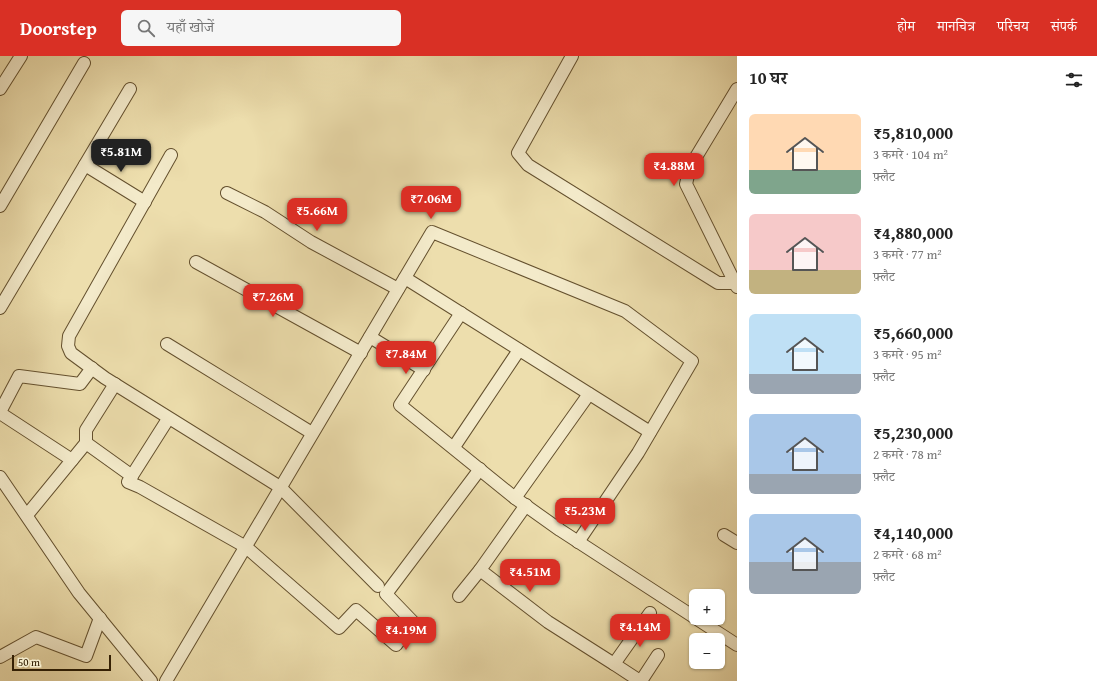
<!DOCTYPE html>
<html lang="hi">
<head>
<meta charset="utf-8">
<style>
  body { margin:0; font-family:"Gentium Book Plus","Noto Serif Devanagari",serif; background:#f6f6f6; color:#222; height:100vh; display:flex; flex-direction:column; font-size:15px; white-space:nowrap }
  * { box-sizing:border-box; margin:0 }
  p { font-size:13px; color:#767676 }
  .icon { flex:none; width:22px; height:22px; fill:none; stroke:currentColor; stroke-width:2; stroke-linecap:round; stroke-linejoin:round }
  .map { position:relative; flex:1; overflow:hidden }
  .details { display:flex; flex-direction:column; background:#fff; width:360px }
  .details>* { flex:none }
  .tools { position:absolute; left:689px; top:533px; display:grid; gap:8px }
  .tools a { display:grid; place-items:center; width:36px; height:36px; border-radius:6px; background:#fff; box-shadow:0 1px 3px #0004; font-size:20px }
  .scale { position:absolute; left:12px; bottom:10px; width:99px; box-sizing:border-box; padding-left:4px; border:2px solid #362104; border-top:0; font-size:11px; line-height:14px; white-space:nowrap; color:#362104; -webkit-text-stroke:3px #f3eaca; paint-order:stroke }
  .price { position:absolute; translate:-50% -34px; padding:0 9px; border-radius:8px; background:#d93025; color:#fff; font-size:13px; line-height:26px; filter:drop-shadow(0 1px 2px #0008) }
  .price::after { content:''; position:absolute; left:50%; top:24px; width:12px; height:9px; margin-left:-6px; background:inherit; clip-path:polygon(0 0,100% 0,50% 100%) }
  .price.active { background:#222; color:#fff }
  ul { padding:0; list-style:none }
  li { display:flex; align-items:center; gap:12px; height:100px; padding:0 12px }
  li span { display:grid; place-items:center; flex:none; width:112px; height:80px; border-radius:6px; color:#555 }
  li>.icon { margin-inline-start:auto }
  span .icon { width:48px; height:48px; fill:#fffc; stroke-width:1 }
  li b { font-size:17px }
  h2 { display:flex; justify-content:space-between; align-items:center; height:48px; padding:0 12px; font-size:17px }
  header { display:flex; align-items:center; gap:24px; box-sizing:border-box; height:56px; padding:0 20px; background:#d93025; color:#fff }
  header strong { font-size:19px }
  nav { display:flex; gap:22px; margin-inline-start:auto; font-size:14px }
  .search { width:280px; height:36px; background:#f6f6f6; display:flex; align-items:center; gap:10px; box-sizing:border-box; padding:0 14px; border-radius:6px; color:#767676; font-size:15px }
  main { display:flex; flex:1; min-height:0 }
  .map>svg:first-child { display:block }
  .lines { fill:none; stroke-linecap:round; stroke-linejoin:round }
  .street-casing { stroke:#64502e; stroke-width:14 }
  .street { stroke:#f3eaca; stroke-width:12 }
</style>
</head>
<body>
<header>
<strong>Doorstep</strong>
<div class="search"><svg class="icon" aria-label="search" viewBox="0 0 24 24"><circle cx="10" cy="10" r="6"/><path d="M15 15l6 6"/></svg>यहाँ खोजें</div>
<nav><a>होम</a><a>मानचित्र</a><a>परिचय</a><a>संपर्क</a></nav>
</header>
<main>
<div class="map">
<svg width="737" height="625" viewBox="0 0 737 625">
  <rect width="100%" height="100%" fill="#eddead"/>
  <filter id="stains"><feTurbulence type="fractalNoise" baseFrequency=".005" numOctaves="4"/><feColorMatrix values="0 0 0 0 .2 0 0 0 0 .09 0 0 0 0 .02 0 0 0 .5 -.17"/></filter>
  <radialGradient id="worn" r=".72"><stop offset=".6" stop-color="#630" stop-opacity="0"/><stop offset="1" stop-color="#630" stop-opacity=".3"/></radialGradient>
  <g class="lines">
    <!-- street casing -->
    <g class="street-casing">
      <g id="street">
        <path d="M 572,0 L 518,97 L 528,109 L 718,227 L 735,227 L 737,225"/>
        <path d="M 0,33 L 21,0"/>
        <path d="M 737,33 L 690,111 L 686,128 L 737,231"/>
        <path d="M 171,99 L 69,280 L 68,290 L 71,297 L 105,322 L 280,431 L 378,530"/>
        <path d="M 85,109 L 145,146"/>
        <path d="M 227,137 L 265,156 L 311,186 L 398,233"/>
        <path d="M 0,150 L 84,7"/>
        <path d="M 196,206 L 361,297"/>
        <path d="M 405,222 L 650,376"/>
        <path d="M 0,252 L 130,33"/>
        <path d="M 461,257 L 400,349 L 515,442 L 560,474 L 737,589"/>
        <path d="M 370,281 L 424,314"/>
        <path d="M 167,288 L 312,377"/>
        <path d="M 0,356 L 19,320 L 80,328 L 92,312"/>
        <path d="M 0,357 L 72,404"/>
        <path d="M 168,363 L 128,426 L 140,431 L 246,491 L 339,572 L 356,554 L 396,589 L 413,566 L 386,538 L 480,413"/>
        <path d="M 86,387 L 86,374 L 115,328"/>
        <path d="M 454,391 L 519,294"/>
        <path d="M 0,421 L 79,537 L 151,625"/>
        <path d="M 515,442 L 589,338"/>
        <path d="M 526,449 L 480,514 L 548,566 L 614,608"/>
        <path d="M 27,459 L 86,387 L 132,420"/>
        <path d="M 724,479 L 737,487"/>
        <path d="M 459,540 L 480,514"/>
        <path d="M 0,601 L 36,581 L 86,600 L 100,562"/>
        <path d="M 166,625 L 432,176 L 625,255 L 692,305 L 638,397 L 578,486"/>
        <path d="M 640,625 L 614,608 L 650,557"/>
        <path d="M 641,625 L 658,599"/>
      </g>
    </g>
    <!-- street -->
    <use href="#street" class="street"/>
  </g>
  <rect width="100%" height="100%" filter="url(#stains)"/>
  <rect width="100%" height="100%" fill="url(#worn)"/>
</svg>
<div class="tools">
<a>+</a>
<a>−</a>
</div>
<div class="scale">50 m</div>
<b class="price active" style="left:121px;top:117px">₹5.81M</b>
<b class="price" style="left:674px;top:131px">₹4.88M</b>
<b class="price" style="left:431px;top:164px">₹7.06M</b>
<b class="price" style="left:317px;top:176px">₹5.66M</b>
<b class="price" style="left:273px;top:262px">₹7.26M</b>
<b class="price" style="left:406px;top:319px">₹7.84M</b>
<b class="price" style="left:585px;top:476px">₹5.23M</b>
<b class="price" style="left:530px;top:537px">₹4.51M</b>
<b class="price" style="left:640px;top:592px">₹4.14M</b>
<b class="price" style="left:406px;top:595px">₹4.19M</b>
</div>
<section class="details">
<h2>10 घर<svg class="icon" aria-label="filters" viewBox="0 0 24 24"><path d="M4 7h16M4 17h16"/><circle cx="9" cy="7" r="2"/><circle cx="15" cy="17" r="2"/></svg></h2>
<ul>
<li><span style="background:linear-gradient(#ffd9b3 70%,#7fa58c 0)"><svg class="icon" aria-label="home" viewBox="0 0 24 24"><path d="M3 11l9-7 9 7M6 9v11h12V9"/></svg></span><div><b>₹5,810,000</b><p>3 कमरे · 104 m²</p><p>फ़्लैट</p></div></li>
<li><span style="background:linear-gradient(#f6c9c9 70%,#c2b280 0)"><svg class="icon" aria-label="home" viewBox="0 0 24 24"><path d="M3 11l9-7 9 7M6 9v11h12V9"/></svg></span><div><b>₹4,880,000</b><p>3 कमरे · 77 m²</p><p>फ़्लैट</p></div></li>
<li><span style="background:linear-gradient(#bfe0f5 75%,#9aa5b1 0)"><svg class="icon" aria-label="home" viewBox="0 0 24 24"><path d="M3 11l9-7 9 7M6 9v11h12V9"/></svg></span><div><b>₹5,660,000</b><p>3 कमरे · 95 m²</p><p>फ़्लैट</p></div></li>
<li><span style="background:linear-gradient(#a9c7e8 75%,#9aa5b1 0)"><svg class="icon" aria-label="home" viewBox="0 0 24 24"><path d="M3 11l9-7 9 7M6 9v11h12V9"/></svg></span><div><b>₹5,230,000</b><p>2 कमरे · 78 m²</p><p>फ़्लैट</p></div></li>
<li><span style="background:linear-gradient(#a9c7e8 60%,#9aa5b1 0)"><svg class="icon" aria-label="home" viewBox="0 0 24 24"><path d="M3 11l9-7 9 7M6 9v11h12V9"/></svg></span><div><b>₹4,140,000</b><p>2 कमरे · 68 m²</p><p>फ़्लैट</p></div></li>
</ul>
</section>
</main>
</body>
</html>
